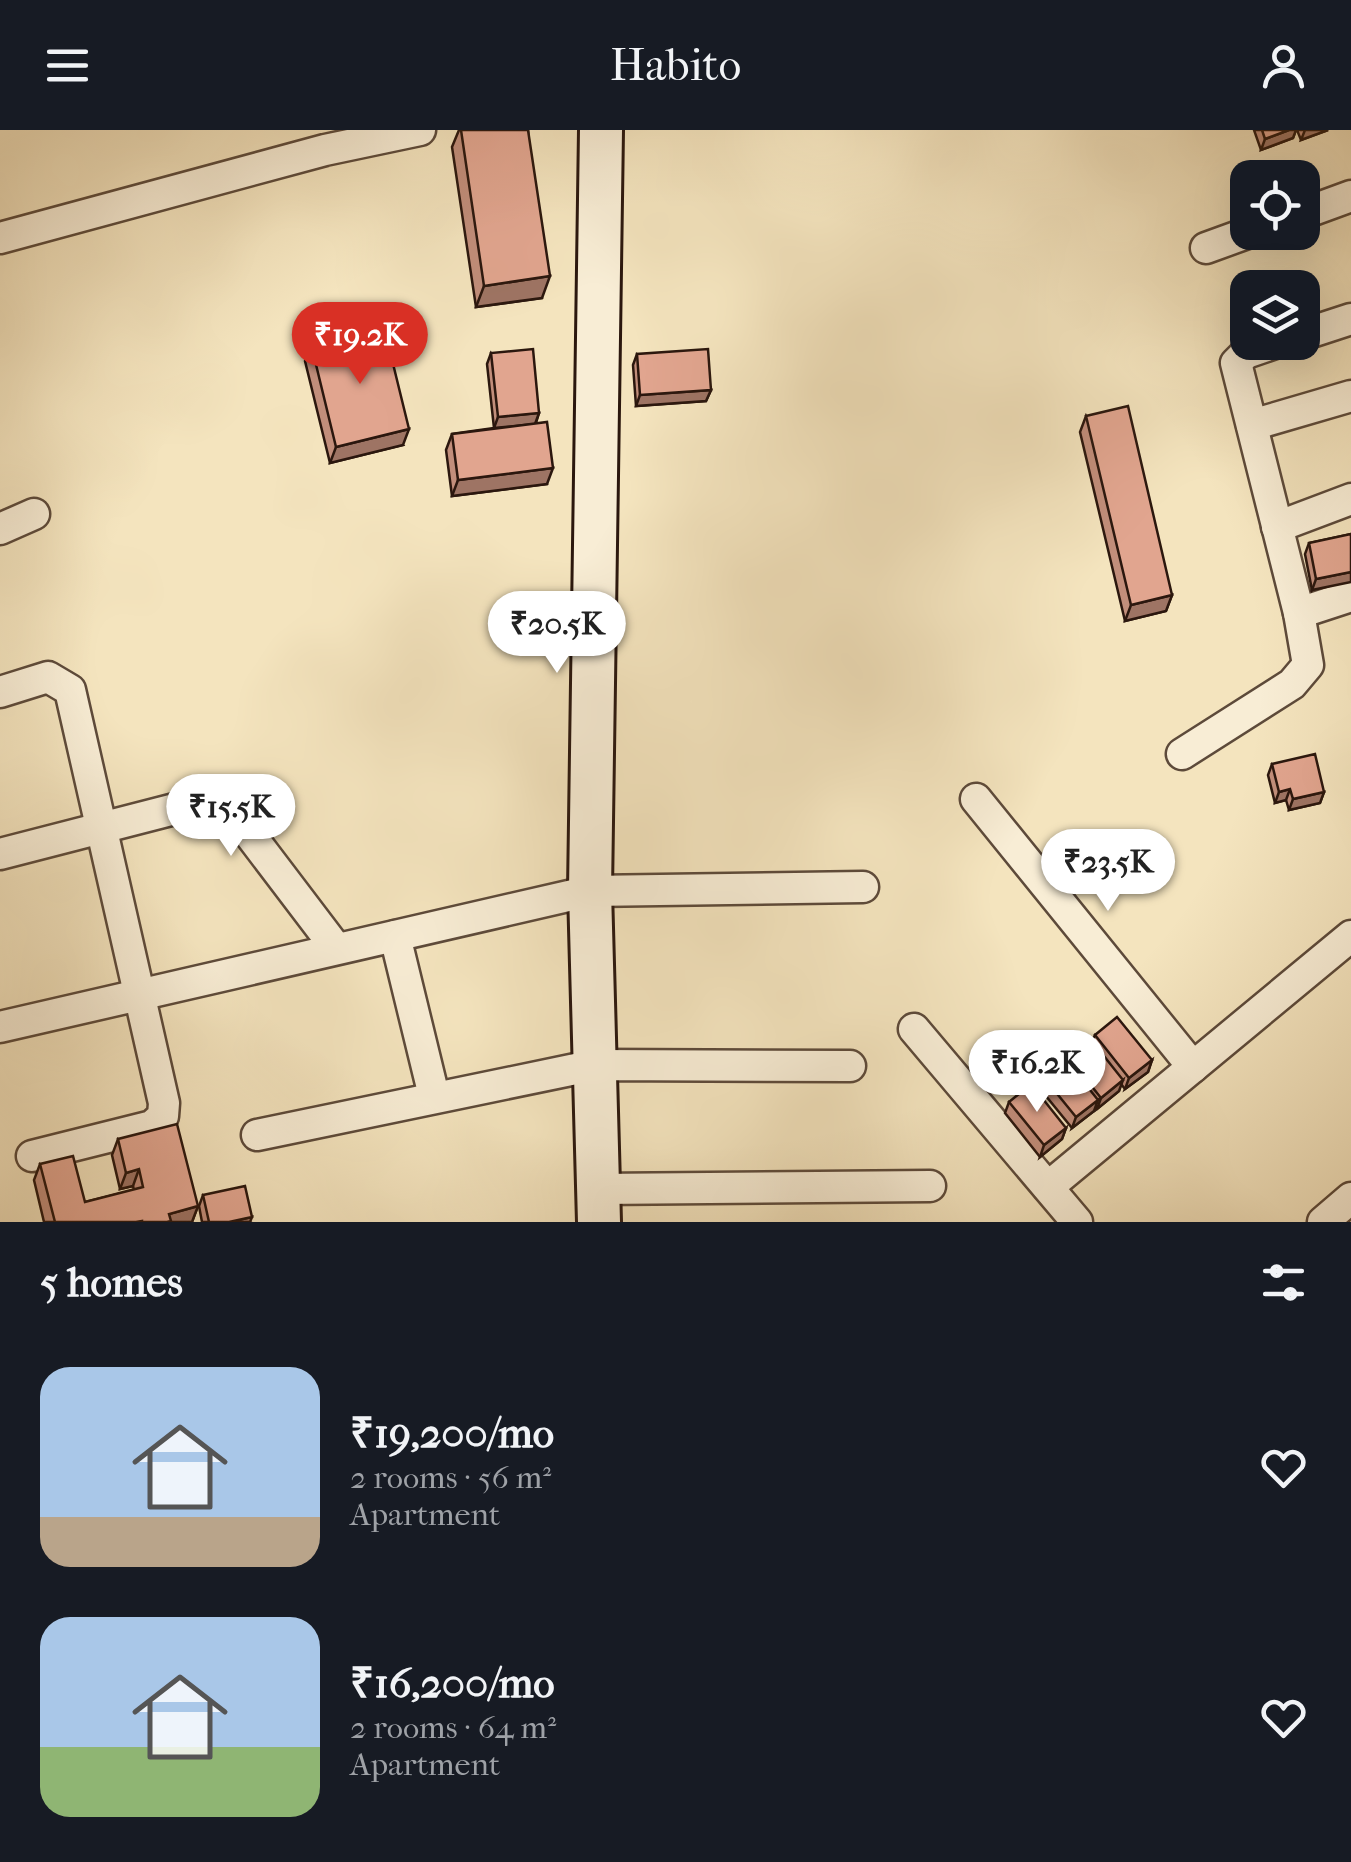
<!DOCTYPE html>
<html lang="en">
<head>
<meta charset="utf-8">
<style>
  body { margin:0; font-family:"IM FELL French Canon",serif; background:#242831; color:#f1f3f6; height:100vh; display:flex; flex-direction:column; font-size:38px; white-space:nowrap }
  * { box-sizing:border-box; margin:0 }
  p { font-size:32px; color:#9ea1a6 }
  .icon { flex:none; width:55px; height:55px; fill:none; stroke:currentColor; stroke-width:2; stroke-linecap:round; stroke-linejoin:round }
  .map { position:relative; height:1092px; overflow:hidden }
  .side { display:flex; flex-direction:column; background:#171b24; flex:1 }
  .side>* { flex:none }
  .buttons { position:absolute; left:1230px; top:30px; display:grid; gap:20px }
  .buttons a { display:grid; place-items:center; width:90px; height:90px; border-radius:20px; background:#171b24; box-shadow:0 10px 40px #0002; font-size:50px }
  .price { position:absolute; translate:-50% -85px; padding:0 22px; border-radius:35px; background:#fff; color:#222; font-size:32px; line-height:65px; filter:drop-shadow(0 2px 5px #0008) }
  .price::after { content:''; position:absolute; left:50%; top:60px; width:30px; height:22px; margin-left:-15px; background:inherit; clip-path:polygon(0 0,100% 0,50% 100%) }
  .price.active { background:#d93025; color:#fff }
  ul { padding:0; list-style:none }
  li { display:flex; align-items:center; gap:30px; height:250px; padding:0 40px }
  li span { display:grid; place-items:center; flex:none; width:280px; height:200px; border-radius:30px; color:#555 }
  li>.icon { margin-inline-start:auto }
  span .icon { width:120px; height:120px; fill:#fffc; stroke-width:1 }
  li b { font-size:42px }
  h2 { display:flex; justify-content:space-between; align-items:center; height:120px; padding:0 40px; font-size:42px }
  header { display:flex; justify-content:space-between; align-items:center; height:130px; padding:0 40px; background:#171b24; font-size:45px; font-weight:600 }
  .map>svg:first-child { display:block }
  .lines { fill:none; stroke-linecap:round; stroke-linejoin:round }
  .street-casing { stroke:#5d4a3a; stroke-width:35 }
  .secondary-casing { stroke:#2b170e; stroke-width:48 }
  .street { stroke:#f8edd5; stroke-width:30 }
  .secondary { stroke:#f8edd5; stroke-width:42 }
  .wall { fill:#c28e7b; stroke:#2b170e; stroke-width:2.5 }
  .shaded-wall { fill:#9e7464; stroke:#2b170e; stroke-width:2.5 }
  .building { fill:#e1a58f; stroke:#2b170e; stroke-width:2.5 }
</style>
</head>
<body>
<header><svg class="icon" aria-label="menu" viewBox="0 0 24 24"><path d="M4 6h16M4 12h16M4 18h16"/></svg>Habito<svg class="icon" aria-label="person" viewBox="0 0 24 24"><circle cx="12" cy="8" r="4"/><path d="M4 21q1-7 8-7t8 7"/></svg></header>
<div class="map">
<svg width="1351" height="1092" viewBox="0 0 1351 1092">
  <rect width="100%" height="100%" fill="#f4e4be"/>
  <filter id="stains"><feTurbulence type="fractalNoise" baseFrequency=".002" numOctaves="4"/><feColorMatrix values="0 0 0 0 .2 0 0 0 0 .09 0 0 0 0 .02 0 0 0 .5 -.17"/></filter>
  <radialGradient id="worn" r=".72"><stop offset=".6" stop-color="#630" stop-opacity="0"/><stop offset="1" stop-color="#630" stop-opacity=".3"/></radialGradient>
  <g class="lines">
    <!-- street casing -->
    <g class="street-casing">
      <g id="street">
        <path d="M 1302,84 L 1351,66"/>
        <path d="M 0,108 L 325,20 L 420,0"/>
        <path d="M 1206,118 L 1250,102"/>
        <path d="M 1302,205 L 1351,189"/>
        <path d="M 1252,295 L 1351,266"/>
        <path d="M 1277,397 L 1351,369"/>
        <path d="M 0,399 L 34,384"/>
        <path d="M 1299,483 L 1351,466"/>
        <path d="M 0,562 L 48,547 L 70,560 L 164,973 L 163,986 L 152,996 L 32,1026"/>
        <path d="M 1182,624 L 1292,554 L 1308,535 L 1299,483 L 1236,233 L 1246,223 L 1278,212"/>
        <path d="M 976,669 L 1193,937"/>
        <path d="M 0,724 L 198,673 L 226,678 L 238,689 L 336,818"/>
        <path d="M 395,806 L 434,966"/>
        <path d="M 0,897 L 590,761 L 863,757"/>
        <path d="M 914,899 L 1077,1092"/>
        <path d="M 257,1005 L 595,935 L 850,936"/>
        <path d="M 1048,1057 L 1351,806"/>
        <path d="M 599,1059 L 930,1056"/>
        <path d="M 1323,1092 L 1351,1068"/>
      </g>
    </g>
    <!-- secondary casing -->
    <g class="secondary-casing">
      <path id="secondary" d="M 599,1092 L 590,761 L 601,0"/>
    </g>
    <!-- street -->
    <use href="#street" class="street"/>
    <!-- secondary -->
    <use href="#secondary" class="secondary"/>
  </g>
  <!-- wall -->
  <g class="wall">
    <path d="M 459,0 L 528,0 L 542,168 L 476,177 L 452,17 Z"/>
    <path d="M 1254,0 L 1296,0 L 1293,8 L 1261,20 Z"/>
    <path d="M 1297,0 L 1328,0 L 1301,10 Z"/>
    <path d="M 311,214 L 403,315 L 330,333 L 305,231 Z"/>
    <path d="M 491,223 L 539,283 L 536,293 L 547,354 L 452,366 L 446,320 L 452,304 L 494,298 L 487,234 Z"/>
    <path d="M 637,224 L 711,260 L 706,271 L 636,276 L 633,235 Z"/>
    <path d="M 1086,286 L 1172,465 L 1166,481 L 1125,491 L 1080,302 Z"/>
    <path d="M 1351,404 L 1312,460 L 1305,424 L 1309,413 Z"/>
    <path d="M 1272,634 L 1324,662 L 1320,673 L 1289,680 L 1286,670 L 1275,673 L 1268,645 Z"/>
    <path d="M 1095,905 L 1152,930 L 1148,942 L 1125,959 L 1121,954 L 1119,961 L 1097,979 L 1095,977 L 1094,981 L 1072,998 L 1037,955 L 1041,944 L 1064,928 L 1066,924 L 1092,912 Z"/>
    <path d="M 1009,972 L 1066,998 L 1062,1009 L 1040,1027 L 1005,983 Z"/>
    <path d="M 118,1009 L 198,1076 L 192,1092 L 44,1092 L 34,1050 L 40,1034 L 85,1072 L 134,1060 L 133,1056 L 120,1059 L 112,1025 Z"/>
    <path d="M 203,1065 L 250,1092 L 202,1092 L 199,1076 Z"/>
  </g>
  <!-- shaded-wall -->
  <g class="shaded-wall">
    <path d="M 1289,0 L 1296,0 L 1293,8 L 1261,20 L 1265,9 Z"/>
    <path d="M 1305,0 L 1328,0 L 1301,10 Z"/>
    <path d="M 550,146 L 542,168 L 476,177 L 484,156 Z"/>
    <path d="M 711,260 L 706,271 L 636,276 L 640,265 Z"/>
    <path d="M 539,283 L 535,294 L 494,298 L 498,287 Z"/>
    <path d="M 409,299 L 403,315 L 330,333 L 336,317 Z"/>
    <path d="M 553,338 L 547,354 L 452,366 L 458,350 Z"/>
    <path d="M 1351,442 L 1351,452 L 1312,460 L 1316,449 Z"/>
    <path d="M 1172,465 L 1166,481 L 1125,491 L 1131,475 Z"/>
    <path d="M 1290,659 L 1286,670 L 1275,673 L 1279,662 Z"/>
    <path d="M 1324,662 L 1320,673 L 1289,680 L 1293,669 Z"/>
    <path d="M 1152,930 L 1148,942 L 1125,959 L 1129,948 Z"/>
    <path d="M 1123,950 L 1119,961 L 1097,979 L 1101,968 Z"/>
    <path d="M 1098,970 L 1094,981 L 1072,998 L 1076,987 Z"/>
    <path d="M 1066,998 L 1062,1009 L 1040,1027 L 1044,1015 Z"/>
    <path d="M 139,1039 L 133,1056 L 120,1059 L 126,1043 Z"/>
    <path d="M 198,1076 L 192,1092 L 166,1092 L 169,1084 Z"/>
    <path d="M 252,1087 L 250,1092 L 229,1092 Z"/>
  </g>
  <!-- building -->
  <g class="building">
    <path d="M 461,0 L 528,0 L 550,146 L 484,156 Z"/>
    <path d="M 1262,0 L 1289,0 L 1265,9 Z"/>
    <path d="M 384,197 L 409,299 L 336,317 L 311,214 Z"/>
    <path d="M 533,219 L 539,283 L 498,287 L 491,223 Z"/>
    <path d="M 708,219 L 711,260 L 640,265 L 637,224 Z"/>
    <path d="M 1128,276 L 1172,465 L 1131,475 L 1086,286 Z"/>
    <path d="M 547,292 L 553,338 L 458,350 L 452,304 Z"/>
    <path d="M 1351,404 L 1351,442 L 1316,449 L 1309,413 Z"/>
    <path d="M 1315,624 L 1324,662 L 1293,669 L 1290,659 L 1279,662 L 1272,634 Z"/>
    <path d="M 1117,887 L 1152,930 L 1129,948 L 1095,905 Z"/>
    <path d="M 1088,906 L 1123,950 L 1101,968 L 1066,924 Z"/>
    <path d="M 1063,926 L 1098,970 L 1076,987 L 1041,944 Z"/>
    <path d="M 1031,954 L 1066,998 L 1044,1015 L 1009,972 Z"/>
    <path d="M 177,994 L 198,1076 L 169,1084 L 171,1091 L 167,1092 L 142,1092 L 142,1091 L 136,1092 L 55,1092 L 40,1034 L 73,1026 L 85,1072 L 143,1057 L 139,1039 L 126,1043 L 118,1009 Z"/>
    <path d="M 245,1056 L 252,1087 L 229,1092 L 209,1092 L 203,1065 Z"/>
  </g>
  <rect width="100%" height="100%" filter="url(#stains)"/>
  <rect width="100%" height="100%" fill="url(#worn)"/>
</svg>
<div class="buttons">
<a><svg class="icon" aria-label="locate" viewBox="0 0 24 24"><circle cx="12" cy="12" r="6"/><path d="M12 2v4M12 18v4M2 12h4M18 12h4"/></svg></a>
<a><svg class="icon" aria-label="layers" viewBox="0 0 24 24"><path d="M12 4l9 5-9 5-9-5zM3 14l9 5 9-5"/></svg></a>
</div>
<b class="price active" style="left:360px;top:257px">₹19.2K</b>
<b class="price" style="left:557px;top:546px">₹20.5K</b>
<b class="price" style="left:231px;top:729px">₹15.5K</b>
<b class="price" style="left:1108px;top:784px">₹23.5K</b>
<b class="price" style="left:1037px;top:985px">₹16.2K</b>
</div>
<section class="side">
<h2>5 homes<svg class="icon" aria-label="filters" viewBox="0 0 24 24"><path d="M4 7h16M4 17h16"/><circle cx="9" cy="7" r="2"/><circle cx="15" cy="17" r="2"/></svg></h2>
<ul>
<li><span style="background:linear-gradient(#a9c7e8 75%,#b9a48a 0)"><svg class="icon" aria-label="home" viewBox="0 0 24 24"><path d="M3 11l9-7 9 7M6 9v11h12V9"/></svg></span><div><b>₹19,200/mo</b><p>2 rooms · 56 m²</p><p>Apartment</p></div><svg class="icon" aria-label="heart" viewBox="0 0 24 24"><path d="M12 20l-8-8c-3-5 5-10 8-4 3-6 11-1 8 4z"/></svg></li>
<li><span style="background:linear-gradient(#a9c7e8 65%,#8fb573 0)"><svg class="icon" aria-label="home" viewBox="0 0 24 24"><path d="M3 11l9-7 9 7M6 9v11h12V9"/></svg></span><div><b>₹16,200/mo</b><p>2 rooms · 64 m²</p><p>Apartment</p></div><svg class="icon" aria-label="heart" viewBox="0 0 24 24"><path d="M12 20l-8-8c-3-5 5-10 8-4 3-6 11-1 8 4z"/></svg></li>
</ul>
</section>
</body>
</html>
